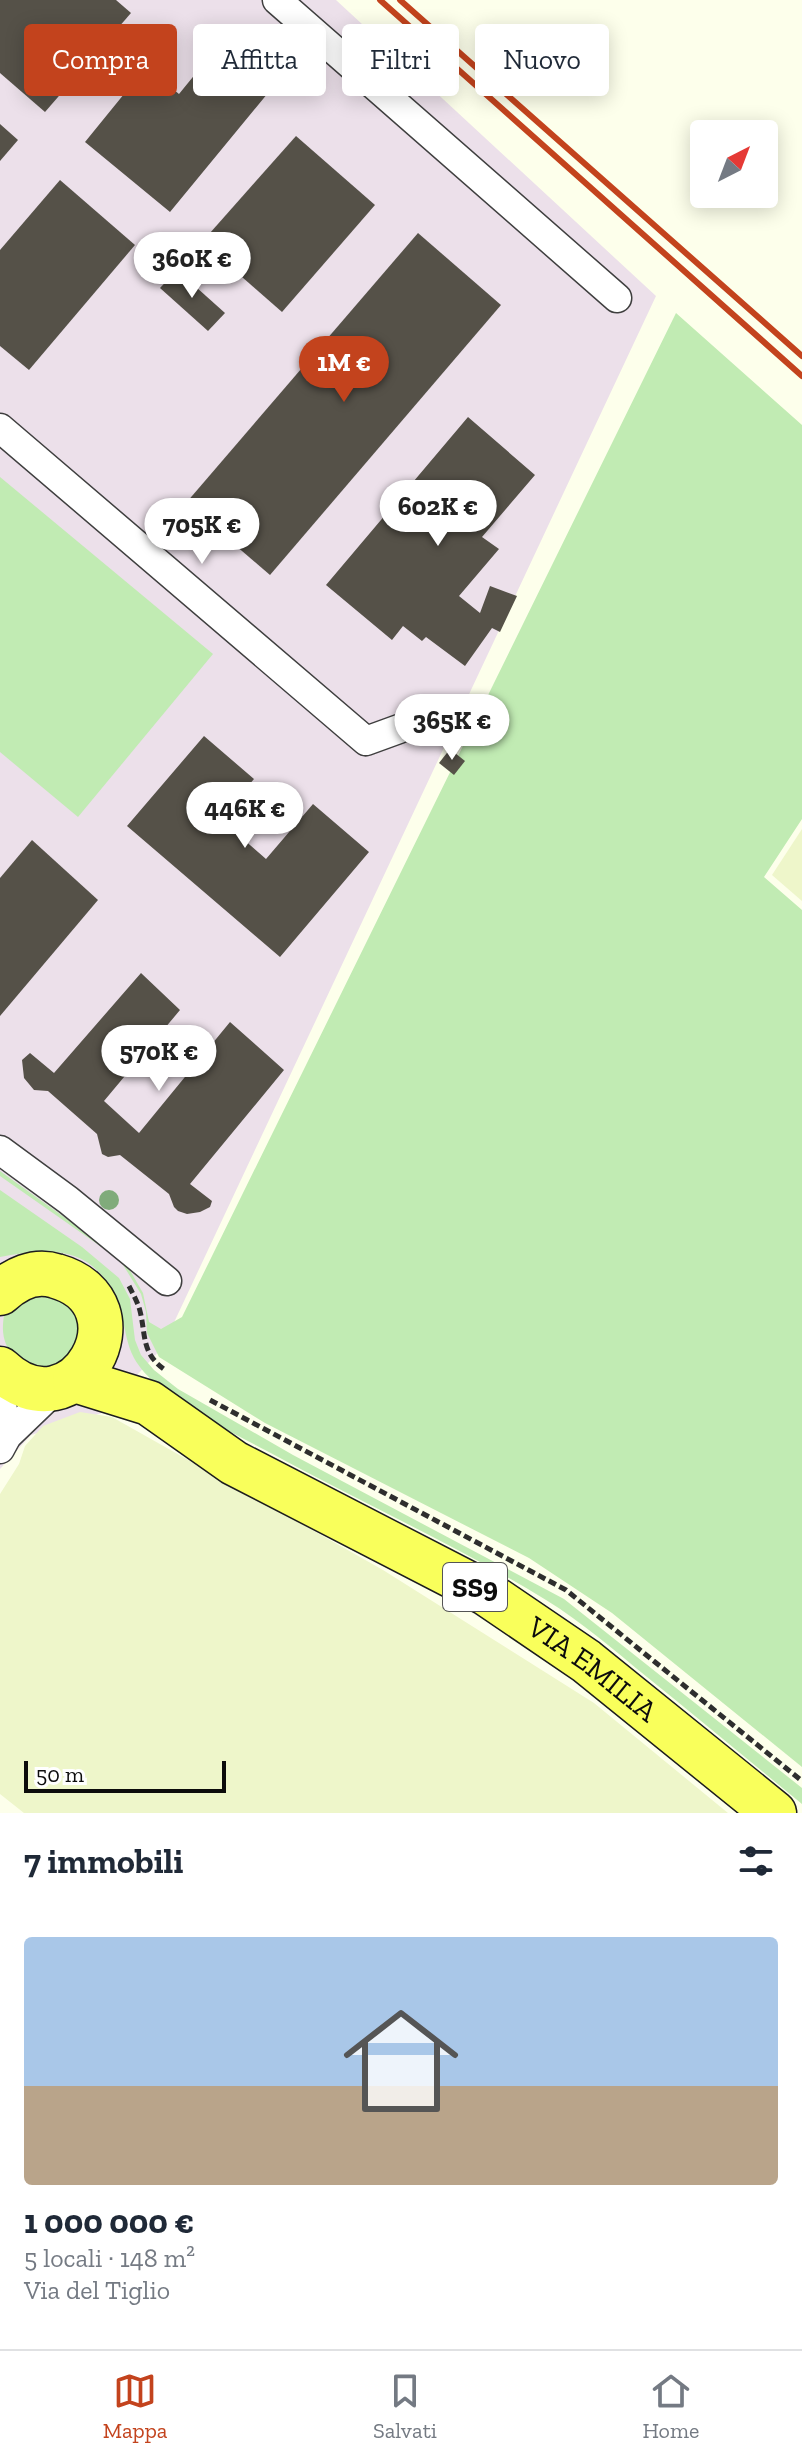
<!DOCTYPE html>
<html lang="it">
<head>
<meta charset="utf-8">
<style>
  body { margin:0; font-family:"Zilla Slab",serif; background:#f2f2f3; color:#1f2937; height:100vh; display:flex; flex-direction:column; font-size:30px; white-space:nowrap }
  * { box-sizing:border-box; margin:0 }
  p { font-size:26px; color:#747a83 }
  .icon { flex:none; width:44px; height:44px; fill:none; stroke:currentColor; stroke-width:2; stroke-linecap:round; stroke-linejoin:round }
  .map { position:relative; height:1813px; overflow:hidden }
  .sheet { display:flex; flex-direction:column; background:#fff; flex:1 }
  .sheet>* { flex:none }
  .banner { position:absolute; left:24px; top:24px; width:754px; height:72px; display:flex; gap:16px }
  .needle { width:52px; rotate:42deg }
  .fabs { position:absolute; left:690px; top:120px; display:grid; gap:16px }
  .fabs a { display:grid; place-items:center; width:88px; height:88px; border-radius:8px; background:#fff; box-shadow:0 4px 20px #0003; font-size:40px }
  .scale { position:absolute; left:24px; bottom:20px; width:202px; box-sizing:border-box; padding-left:8px; border:4px solid #0c0c0c; border-top:0; font-size:22px; line-height:28px; white-space:nowrap; color:#0c0c0c; -webkit-text-stroke:6px #fff; paint-order:stroke }
  .price { position:absolute; translate:-50% -68px; padding:0 18px; border-radius:28px; background:#fff; color:#222; font-size:26px; line-height:52px; filter:drop-shadow(0 2px 4px #0008) }
  .price::after { content:''; position:absolute; left:50%; top:48px; width:24px; height:18px; margin-left:-12px; background:inherit; clip-path:polygon(0 0,100% 0,50% 100%) }
  .price.active { background:#c3431d; color:#fff }
  ul { padding:0; list-style:none }
  li { display:grid; align-content:center; gap:16px; height:424px; padding:0 24px }
  li+li { border-top:2px solid #e0e1e3 }
  li span { display:grid; place-items:center; height:248px; border-radius:8px; color:#555 }
  li>.icon { margin-inline-start:auto }
  span .icon { width:144px; height:144px; fill:#fffc; stroke-width:1 }
  li b { font-size:34px }
  h2 { display:flex; justify-content:space-between; align-items:center; height:96px; padding:0 24px; font-size:34px }
  .chip { padding:0 28px; border-radius:8px; background:#fff; box-shadow:0 4px 20px #0003; font-size:28px; line-height:72px }
  .chip.active { background:#c3431d; color:#fff }
  .dock { display:flex; justify-content:space-around; align-items:center; height:112px; border-top:2px solid #e0e1e3; background:#fff; font-size:22px; color:#747a83 }
  .dock a { display:grid; justify-items:center; gap:4px }
  .dock .active { color:#c3431d }
  .map>svg:first-child { display:block }
  .industrial { fill:#ece0ea }
  .farmland { fill:#eef6ca }
  .green { fill:#c1ebb3 }
  .building { fill:#555148 }
  .lines { fill:none; stroke-linecap:round; stroke-linejoin:round }
  .street-casing { stroke:#3f3f3f; stroke-width:31 }
  .primary-casing { stroke:#1d1d1d; stroke-width:47 }
  .path { stroke:#2e2e2e; stroke-width:5; stroke-dasharray:8 4; stroke-linecap:butt }
  .street { stroke:#fff; stroke-width:28 }
  .primary { stroke:#f9ff5b; stroke-width:44 }
  .rail { stroke:#c3431d; stroke-width:6 }
  .tree { fill:#80ab7b }
  .labels { text-anchor:middle; stroke-width:8; stroke-linejoin:round; paint-order:stroke }
  .shield { fill:#fff; stroke:#555; stroke-width:2 }
  .shield-label { font-size:28px; font-weight:bold; fill:#0c0c0c }
  .street-label { font-size:30px; fill:#0c0c0c; stroke:#fff }
</style>
</head>
<body>
<div class="map">
<svg width="802" height="1813" viewBox="0 0 802 1813">
  <rect width="100%" height="100%" fill="#fdffeb"/>
  <!-- industrial -->
  <path class="industrial" d="M 0,0 L 336,0 L 656,296 L 162,1348 L 102,1413 L 31,1435 L 0,1469 Z"/>
  <!-- farmland -->
  <g class="farmland">
    <path d="M 802,829 L 802,901 L 772,875 Z"/>
    <path d="M 80,1412 L 112,1417 L 383,1570 L 594,1703 L 728,1813 L 24,1813 L 0,1794 L 0,1494 L 19,1464 L 25,1446 L 43,1426 Z"/>
  </g>
  <!-- green -->
  <g class="green">
    <path d="M 676,313 L 802,425 L 802,819 L 764,877 L 802,910 L 802,1767 L 612,1613 L 529,1558 L 265,1423 L 159,1357 L 147,1333 L 146,1312 L 141,1294 L 120,1260 L 0,1176 L 0,1171 L 124,1260 L 143,1293 L 149,1322 L 161,1329 L 182,1317 Z"/>
    <path d="M 0,477 L 213,654 L 78,817 L 0,752 Z"/>
    <path d="M 0,1190 L 82,1247 L 119,1278 L 130,1299 L 135,1340 L 141,1355 L 154,1370 L 178,1389 L 293,1455 L 564,1599 L 802,1788 L 802,1804 C 751,1762 699,1719 647,1677 C 615,1651 582,1622 546,1600 C 456,1545 360,1502 267,1451 C 241,1437 213,1424 188,1407 C 169,1395 145,1378 134,1358 C 127,1345 126,1332 122,1318 C 103,1249 62,1245 0,1257 Z"/>
    <path d="M 59,1290 L 82,1325 L 74,1352 C 66,1358 56,1367 47,1368 C 37,1370 31,1366 23,1362 C 0,1349 0,1327 7,1303 Z"/>
  </g>
  <!-- building -->
  <g class="building">
    <path d="M 0,0 L 116,0 L 131,13 L 45,112 L 0,73 Z"/>
    <path d="M 218,30 L 244,51 L 239,57 L 247,64 L 255,54 L 282,76 L 170,212 L 85,142 L 146,67 L 179,94 L 210,56 L 202,50 Z"/>
    <path d="M 0,124 L 18,140 L 0,161 Z"/>
    <path d="M 296,136 L 375,205 L 282,312 L 202,242 Z"/>
    <path d="M 60,180 L 135,245 L 29,370 L 0,346 L 0,250 Z"/>
    <path d="M 418,233 L 501,305 L 270,575 L 186,503 Z"/>
    <path d="M 177,270 L 225,313 L 208,331 L 160,288 Z"/>
    <path d="M 468,417 L 535,475 L 482,537 L 499,549 L 459,596 L 480,613 L 490,586 L 517,596 L 500,632 L 492,628 L 465,666 L 426,637 L 422,641 L 403,626 L 392,640 L 326,585 Z"/>
    <path d="M 204,736 L 254,779 L 220,819 L 266,859 L 313,804 L 369,852 L 280,957 L 127,826 Z"/>
    <path d="M 450,749 L 465,761 L 454,775 L 439,763 Z"/>
    <path d="M 32,840 L 98,900 L 0,1016 L 0,878 Z"/>
    <path d="M 141,973 L 180,1010 L 104,1101 L 139,1133 L 230,1022 L 284,1070 L 190,1184 L 212,1201 L 210,1207 L 200,1212 L 187,1214 L 178,1211 L 174,1207 L 169,1194 L 120,1155 L 108,1157 L 102,1154 L 97,1134 L 48,1091 L 34,1090 L 24,1078 L 22,1060 L 30,1053 L 54,1073 Z"/>
  </g>
  <g class="lines">
    <!-- street casing -->
    <g class="street-casing">
      <g id="street">
        <path d="M 277,0 L 617,298"/>
        <path d="M 0,428 L 366,741 L 399,729"/>
        <path d="M 0,1150 L 68,1200 L 167,1281"/>
        <path d="M 0,1391 L 7,1436"/>
        <path d="M 0,1449 L 7,1436 L 57,1388"/>
      </g>
    </g>
    <!-- primary casing -->
    <g class="primary-casing">
      <g id="primary">
        <path d="M 0,1293 C 15,1279 35,1269 56,1276 C 151,1303 75,1440 0,1369"/>
        <path id="s1" d="M 75,1380 L 149,1403 L 234,1463 L 486,1593 L 586,1661 L 774,1813"/>
      </g>
    </g>
    <!-- path -->
    <g class="path">
      <path d="M 129,1286 C 133,1294 138,1303 140,1311 C 146,1335 141,1353 165,1370"/>
      <path d="M 210,1400 L 566,1590 L 802,1781"/>
    </g>
    <!-- street -->
    <use href="#street" class="street"/>
    <!-- primary -->
    <use href="#primary" class="primary"/>
    <!-- rail -->
    <g class="rail">
      <path d="M 380,0 L 802,376"/>
      <path d="M 400,0 L 802,356"/>
    </g>
  </g>
  <!-- trees -->
  <circle class="tree" cx="109" cy="1200" r="10"/>
  <g class="labels">
    <!-- shield labels -->
    <rect class="shield" x="443" y="1563" width="64" height="48" rx="6"/>
    <g class="shield-label">
      <text x="475" y="1597">SS9</text>
    </g>
    <!-- street labels -->
    <g class="street-label">
      <text dy="10" stroke="none"><textPath href="#s1" startOffset="596">VIA EMILIA</textPath></text>
    </g>
  </g>
</svg>
<div class="fabs">
<a><svg class="needle" viewBox="-14 -14 28 28"><path d="M0-13l5 13h-10z" fill="#e53935"/><path d="M0 13l5-13h-10z" fill="#747a83"/></svg></a>
</div>
<div class="scale">50 m</div>
<b class="price" style="left:192px;top:300px">360K €</b>
<b class="price active" style="left:344px;top:404px">1M €</b>
<b class="price" style="left:438px;top:548px">602K €</b>
<b class="price" style="left:202px;top:566px">705K €</b>
<b class="price" style="left:452px;top:762px">365K €</b>
<b class="price" style="left:245px;top:850px">446K €</b>
<b class="price" style="left:159px;top:1093px">570K €</b>
<div class="banner">
<a class="chip active">Compra</a>
<a class="chip">Affitta</a>
<a class="chip">Filtri</a>
<a class="chip">Nuovo</a>
</div>
</div>
<section class="sheet">
<h2>7 immobili<svg class="icon" aria-label="filters" viewBox="0 0 24 24"><path d="M4 7h16M4 17h16"/><circle cx="9" cy="7" r="2"/><circle cx="15" cy="17" r="2"/></svg></h2>
<ul>
<li><span style="background:linear-gradient(#a9c7e8 60%,#b9a48a 0)"><svg class="icon" aria-label="home" viewBox="0 0 24 24"><path d="M3 11l9-7 9 7M6 9v11h12V9"/></svg></span><div><b>1 000 000 €</b><p>5 locali · 148 m²</p><p>Via del Tiglio</p></div></li>
</ul>
</section>
<nav class="dock">
<a class="active"><svg class="icon" aria-label="map" viewBox="0 0 24 24"><path d="M3 6l6-2 6 2 6-2v14l-6 2-6-2-6 2zM9 4v14M15 6v14"/></svg>Mappa</a>
<a><svg class="icon" aria-label="saved" viewBox="0 0 24 24"><path d="M7 4h10v16l-5-4-5 4z"/></svg>Salvati</a>
<a><svg class="icon" aria-label="home" viewBox="0 0 24 24"><path d="M3 11l9-7 9 7M6 9v11h12V9"/></svg>Home</a>
</nav>
</body>
</html>
